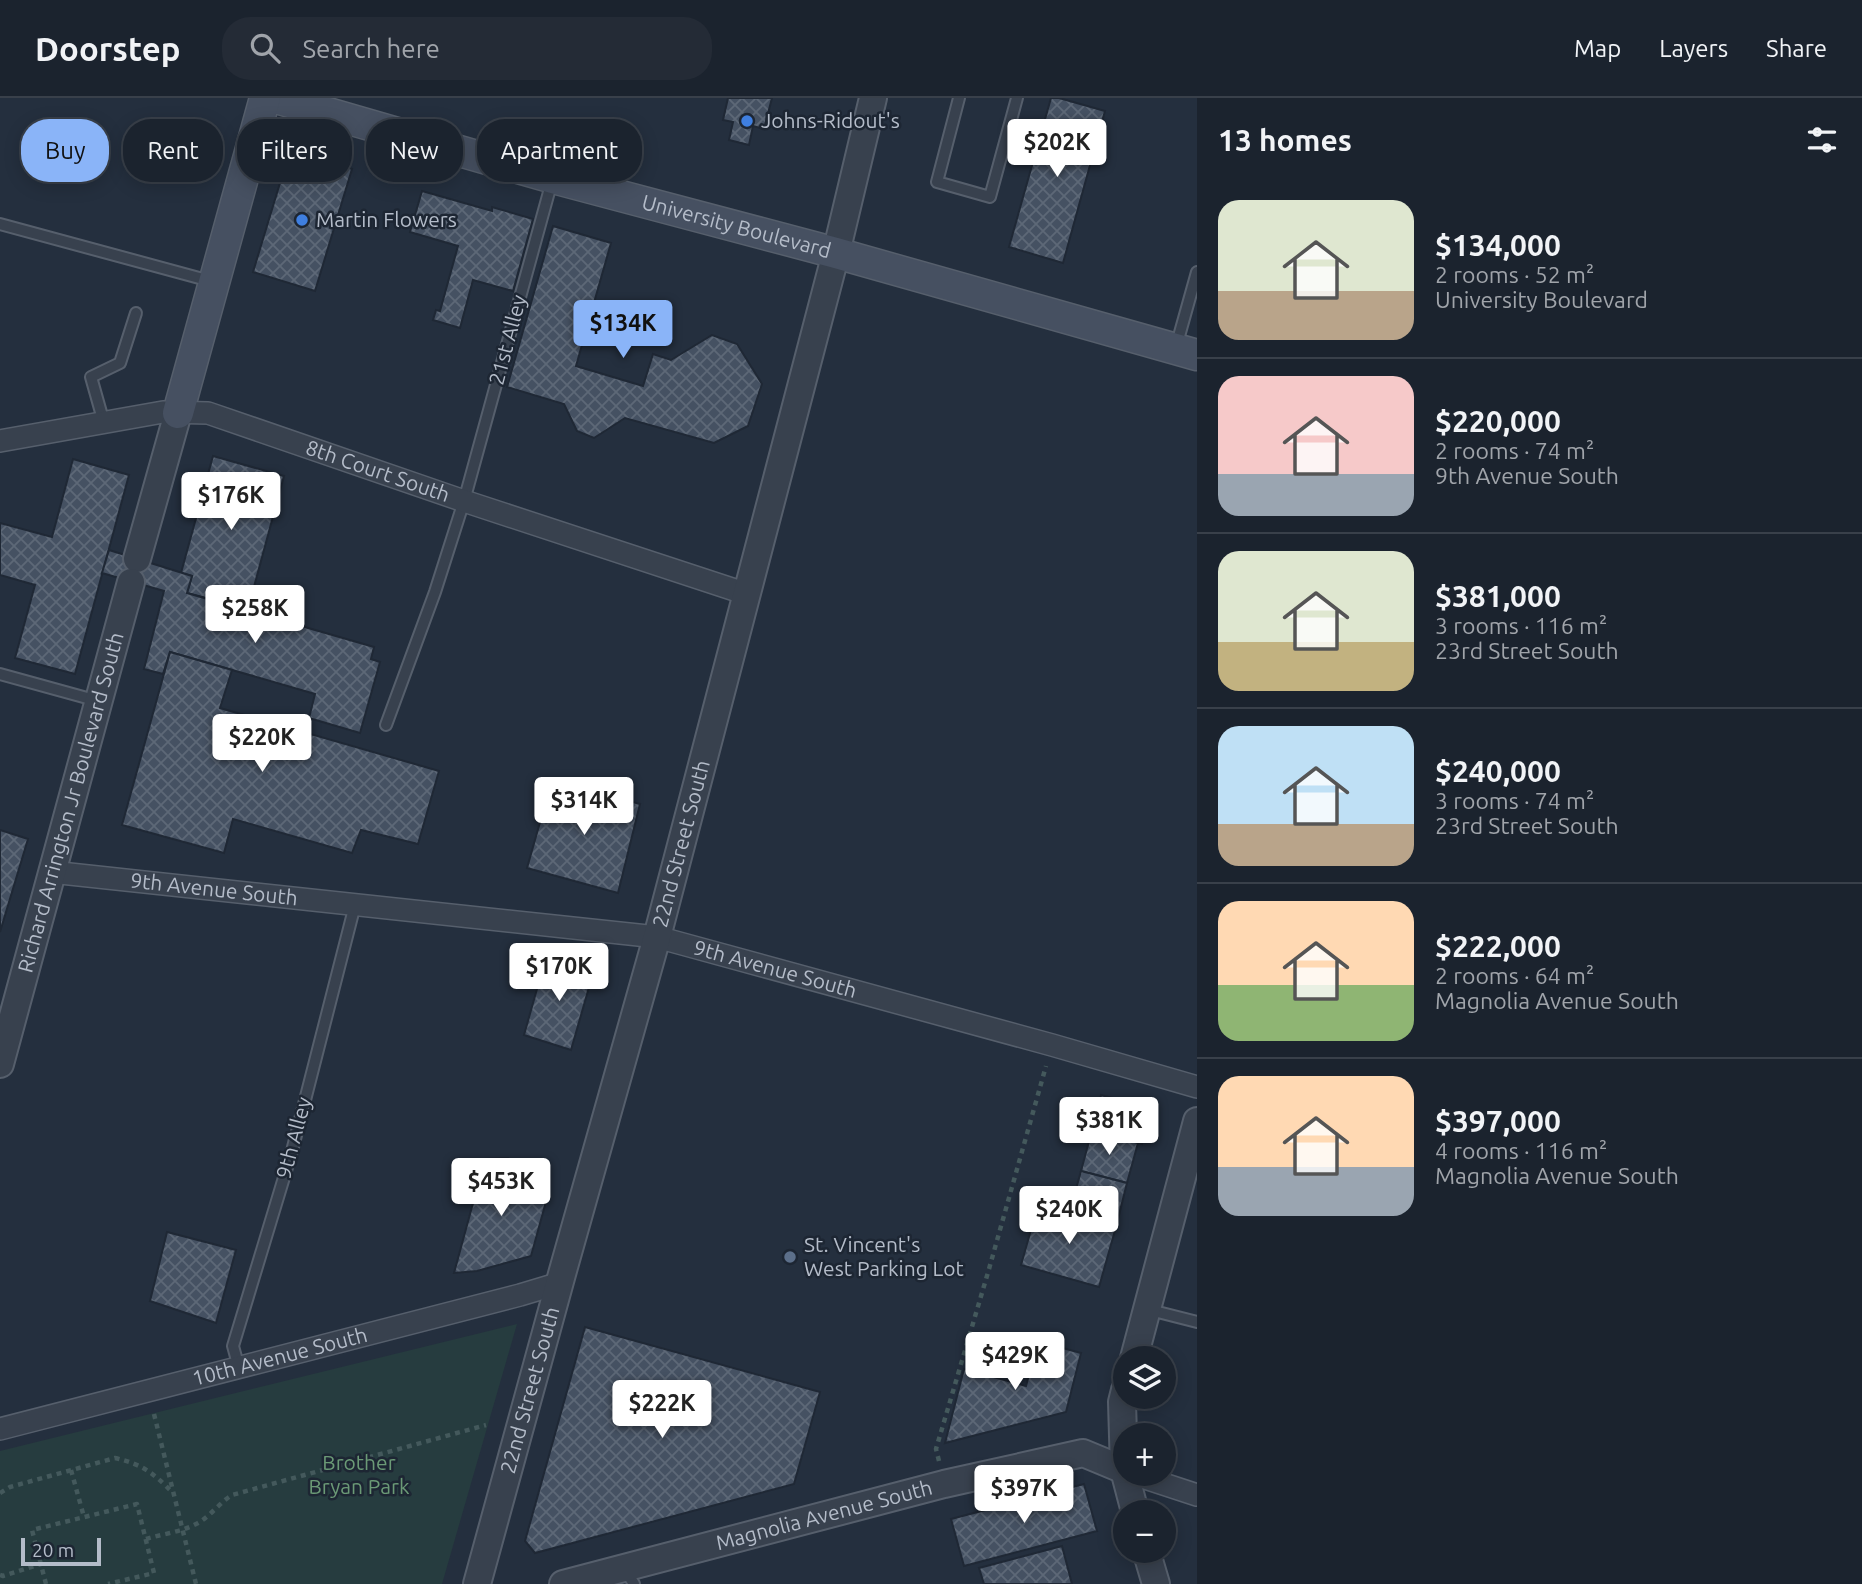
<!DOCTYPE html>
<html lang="en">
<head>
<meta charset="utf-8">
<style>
  body { margin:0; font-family:Ubuntu,sans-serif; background:#242b36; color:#f1f3f6; height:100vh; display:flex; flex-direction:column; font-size:26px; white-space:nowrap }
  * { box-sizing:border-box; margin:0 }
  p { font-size:23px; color:#a0a4aa }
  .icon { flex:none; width:38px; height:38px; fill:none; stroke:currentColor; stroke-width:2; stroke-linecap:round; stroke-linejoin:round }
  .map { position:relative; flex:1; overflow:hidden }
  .side { display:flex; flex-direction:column; background:#1b232e; width:665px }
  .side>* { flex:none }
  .guide { position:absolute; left:21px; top:21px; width:665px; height:63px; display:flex; gap:14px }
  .tools { position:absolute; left:1113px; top:1248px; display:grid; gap:14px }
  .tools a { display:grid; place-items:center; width:63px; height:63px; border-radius:50%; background:#1b232e; box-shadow:0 4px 18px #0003,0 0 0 2px #39404a; font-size:35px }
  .scale { position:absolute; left:21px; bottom:18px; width:80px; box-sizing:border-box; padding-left:7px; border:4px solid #b4bcc9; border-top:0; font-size:19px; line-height:24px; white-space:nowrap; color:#b4bcc9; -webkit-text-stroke:5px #1d2633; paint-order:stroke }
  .price { position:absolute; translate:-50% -60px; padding:0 16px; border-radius:7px; background:#fff; color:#222; font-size:23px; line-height:46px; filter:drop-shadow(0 2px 4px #0008) }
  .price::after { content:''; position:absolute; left:50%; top:42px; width:21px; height:16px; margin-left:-10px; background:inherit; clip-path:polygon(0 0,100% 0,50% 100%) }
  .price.active { background:#8ab4f8; color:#111 }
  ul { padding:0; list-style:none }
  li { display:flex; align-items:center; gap:21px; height:175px; padding:0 21px }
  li+li { border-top:2px solid #39404a }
  li span { display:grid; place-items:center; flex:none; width:196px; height:140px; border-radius:21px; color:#555 }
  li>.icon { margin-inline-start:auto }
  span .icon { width:84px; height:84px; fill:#fffc; stroke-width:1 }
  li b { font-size:30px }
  h2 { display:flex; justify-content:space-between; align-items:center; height:84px; padding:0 21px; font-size:30px }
  .tag { padding:0 24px; border-radius:28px; background:#1b232e; box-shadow:0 4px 18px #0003,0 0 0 2px #39404a; font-size:24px; line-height:63px }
  .tag.active { background:#8ab4f8; color:#111 }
  header { display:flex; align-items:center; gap:42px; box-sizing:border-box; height:98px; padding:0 35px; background:#1b232e; border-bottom:2px solid #39404a }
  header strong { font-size:33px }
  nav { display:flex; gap:38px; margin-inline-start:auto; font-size:24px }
  .search { width:490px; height:63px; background:#242b36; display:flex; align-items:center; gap:18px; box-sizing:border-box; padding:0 24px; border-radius:28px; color:#a0a4aa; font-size:26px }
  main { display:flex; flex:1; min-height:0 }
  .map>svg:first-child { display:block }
  .park { fill:#263c3f }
  .building { fill:url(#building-cross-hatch); stroke:#1f2835; stroke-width:2 }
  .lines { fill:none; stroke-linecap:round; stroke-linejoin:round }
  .service-casing { stroke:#565f6c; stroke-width:14 }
  .minor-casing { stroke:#565f6c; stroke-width:24 }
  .tertiary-casing { stroke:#565f6c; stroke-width:30 }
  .secondary-casing { stroke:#565f6c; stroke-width:33 }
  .path { stroke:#44595c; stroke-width:4.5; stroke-dasharray:5 5; stroke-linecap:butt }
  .service { stroke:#38414e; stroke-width:10 }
  .minor { stroke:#38414e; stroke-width:21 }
  .tertiary { stroke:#38414e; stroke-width:26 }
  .secondary { stroke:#465061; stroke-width:30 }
  .shop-dot { fill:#3f7fe0; stroke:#1d2633; stroke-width:2.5 }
  .service-dot { fill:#5c6f8a; stroke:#1d2633; stroke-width:2.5 }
  .labels { text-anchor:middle; stroke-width:5; stroke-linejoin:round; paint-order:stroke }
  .poi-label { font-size:21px; fill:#b4bcc9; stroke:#1d2633; text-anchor:start }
  .street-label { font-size:21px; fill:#b4bcc9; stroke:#1d2633 }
  .park-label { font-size:21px; fill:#6b9a76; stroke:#1d2633 }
</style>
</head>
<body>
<header>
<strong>Doorstep</strong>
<div class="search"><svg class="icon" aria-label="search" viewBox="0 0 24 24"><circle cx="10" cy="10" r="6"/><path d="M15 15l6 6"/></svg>Search here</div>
<nav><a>Map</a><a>Layers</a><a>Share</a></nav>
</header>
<main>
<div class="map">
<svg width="1197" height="1486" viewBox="0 0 1197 1486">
  <defs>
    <pattern id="building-cross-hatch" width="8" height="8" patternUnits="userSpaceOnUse" patternTransform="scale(1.75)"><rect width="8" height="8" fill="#455162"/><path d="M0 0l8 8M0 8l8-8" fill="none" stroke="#5d6877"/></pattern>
  </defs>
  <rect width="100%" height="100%" fill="#242f3e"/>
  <!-- park -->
  <path class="park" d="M 517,1226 L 442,1486 L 0,1486 L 0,1353 Z"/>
  <!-- building -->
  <g class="building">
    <path d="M 728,0 L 772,0 L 764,31 L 753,28 L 749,47 L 729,42 L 733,24 L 723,22 Z"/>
    <path d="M 1051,0 L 1059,0 L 1105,13 L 1063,165 L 1009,149 Z"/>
    <path d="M 290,52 L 352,71 L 315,193 L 253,174 Z"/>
    <path d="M 422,93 L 492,113 L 492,109 L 533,121 L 513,193 L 473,182 L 460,230 L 433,222 L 436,212 L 440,213 L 458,148 L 410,134 Z"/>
    <path d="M 553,128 L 611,145 L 576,268 L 643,288 L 653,256 L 671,262 L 712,237 L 737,246 L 762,286 L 748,328 L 714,345 L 625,320 L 594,340 L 577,333 L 564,306 L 507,289 Z"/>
    <path d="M 213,358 L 284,378 L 248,511 L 187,495 L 192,478 L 181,475 Z"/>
    <path d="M 73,361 L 129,377 L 75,576 L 15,560 L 35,487 L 0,477 L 0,425 L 52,439 Z"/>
    <path d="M 109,452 L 192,478 L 187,495 L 374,549 L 371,561 L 380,564 L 360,635 L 309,620 L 315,596 L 170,554 L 163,576 L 144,571 L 164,493 L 102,475 Z"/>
    <path d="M 170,554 L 232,572 L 220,610 L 439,673 L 418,746 L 361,732 L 352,755 L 233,721 L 224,755 L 122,727 Z"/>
    <path d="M 552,682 L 640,706 L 618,795 L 527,770 Z"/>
    <path d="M 0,732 L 28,741 L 0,834 Z"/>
    <path d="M 546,859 L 594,872 L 571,952 L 524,937 Z"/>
    <path d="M 1101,997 L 1150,1010 L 1142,1046 L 1092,1032 Z"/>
    <path d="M 1092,1032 L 1138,1045 L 1127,1085 L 1081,1073 Z"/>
    <path d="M 508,1060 L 547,1100 L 531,1158 L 477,1173 L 454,1175 L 485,1061 Z"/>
    <path d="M 1081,1073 L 1127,1085 L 1116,1129 L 1069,1116 Z"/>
    <path d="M 1038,1107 L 1116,1129 L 1099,1189 L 1021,1167 Z"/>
    <path d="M 167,1134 L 236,1152 L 216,1225 L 150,1203 Z"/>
    <path d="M 585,1229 L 820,1294 L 794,1386 L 535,1455 L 525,1443 Z"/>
    <path d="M 1022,1239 L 1081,1255 L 1066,1314 L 945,1345 L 964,1271 L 1026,1288 L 1031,1269 L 1015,1264 Z"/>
    <path d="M 1084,1386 L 1097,1433 L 964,1468 L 951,1421 Z"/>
    <path d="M 1062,1448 L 1072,1486 L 984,1486 L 979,1470 Z"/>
  </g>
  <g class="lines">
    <!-- service casing -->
    <g class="service-casing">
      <g id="service">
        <path d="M 959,0 L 937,84 L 990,99 L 1017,0"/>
        <path d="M 0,126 L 214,184"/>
        <path d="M 1176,249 L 1197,174"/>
        <path d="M 104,325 L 91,279 L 120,265 L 136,215"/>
        <path d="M 0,576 L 98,603"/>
        <path d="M 386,627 L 435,494 L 464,403 L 552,83"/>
        <path d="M 1146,1211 L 1197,1224"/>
        <path d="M 239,1270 L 233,1248 L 292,1053 L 355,807"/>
        <path d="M 624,1470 L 634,1486"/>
      </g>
    </g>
    <!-- minor casing -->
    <g class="minor-casing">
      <g id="minor">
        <path id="s1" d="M 0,343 L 163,314 L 208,315 L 464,403 L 747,496"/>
        <path id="s2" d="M 51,774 L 657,839 L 1052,947 L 1197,989"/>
        <path id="s3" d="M 0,1331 L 520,1197 L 560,1185"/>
        <path d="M 1133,1376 L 1197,1397"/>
      </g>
    </g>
    <!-- tertiary casing -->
    <g class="tertiary-casing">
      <g id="tertiary">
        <path d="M 137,461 L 178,315"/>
        <path id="s4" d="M 0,966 L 131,484"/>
        <path d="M 1134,1260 L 1197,1023"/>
        <path d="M 1125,1292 L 1122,1304 L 1124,1372 L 1135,1414"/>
        <path d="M 1146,1452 L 1156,1486"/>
        <path id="s5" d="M 477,1486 L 562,1176 L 657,839 L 836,155 L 873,0"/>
        <path id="s6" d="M 563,1486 L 944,1386 L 1083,1355 L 1124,1372"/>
      </g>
    </g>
    <!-- secondary casing -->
    <g class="secondary-casing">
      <g id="secondary">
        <path id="s7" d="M 276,0 L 553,80 L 836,155 L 1197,257"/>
        <path d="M 178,315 L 265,0"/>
      </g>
    </g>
    <!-- path -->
    <g class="path">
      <path d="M 154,1316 L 196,1486"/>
      <path d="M 939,1363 L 936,1351 L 989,1171 L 1046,968"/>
      <path d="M 71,1372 L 84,1419"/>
      <path d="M 0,1395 L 10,1389 L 115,1360 C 144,1367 153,1375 173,1395"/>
      <path d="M 146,1441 C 162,1436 181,1434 196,1426 C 210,1419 219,1405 232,1397 L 486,1327"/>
      <path d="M 0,1477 L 3,1478 L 41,1466"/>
      <path d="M 46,1486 L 32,1432 L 137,1406 L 154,1475 L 108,1486"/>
    </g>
    <!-- service -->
    <use href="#service" class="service"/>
    <!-- minor -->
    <use href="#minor" class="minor"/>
    <!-- tertiary -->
    <use href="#tertiary" class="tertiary"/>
    <!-- secondary -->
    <use href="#secondary" class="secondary"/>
  </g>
  <!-- markers -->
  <g class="shop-dot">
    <circle cx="747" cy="23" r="7"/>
    <circle cx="302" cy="122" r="7"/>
  </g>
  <circle class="service-dot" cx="790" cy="1159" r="7"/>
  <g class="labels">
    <!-- poi labels -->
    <g class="poi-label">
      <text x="761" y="30">Johns-Ridout's</text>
      <text x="316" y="129">Martin Flowers</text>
      <text x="804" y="1154">St. Vincent's<tspan x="804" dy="24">West Parking Lot</tspan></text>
    </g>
    <!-- street labels -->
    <g class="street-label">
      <text dy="7" stroke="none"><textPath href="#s7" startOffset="478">University Boulevard</textPath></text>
      <text transform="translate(508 242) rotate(-75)" y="7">21st Alley</text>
      <text dy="7" stroke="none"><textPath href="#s1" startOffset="390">8th Court South</textPath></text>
      <text dy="7" stroke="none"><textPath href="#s4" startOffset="271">Richard Arrington Jr Boulevard South</textPath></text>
      <text dy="7" stroke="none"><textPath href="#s5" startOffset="768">22nd Street South</textPath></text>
      <text dy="7" stroke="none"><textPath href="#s2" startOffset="164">9th Avenue South</textPath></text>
      <text dy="7" stroke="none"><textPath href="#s2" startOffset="732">9th Avenue South</textPath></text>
      <text transform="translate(294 1040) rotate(-75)" y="7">9th Alley</text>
      <text dy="7" stroke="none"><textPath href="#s3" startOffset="289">10th Avenue South</textPath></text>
      <text dy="7" stroke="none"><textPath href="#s5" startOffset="201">22nd Street South</textPath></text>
      <text dy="7" stroke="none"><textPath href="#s6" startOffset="270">Magnolia Avenue South</textPath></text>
    </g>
    <!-- park labels -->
    <g class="park-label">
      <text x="359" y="1372">Brother<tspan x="359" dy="24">Bryan Park</tspan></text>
    </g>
  </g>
</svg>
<div class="tools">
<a><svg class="icon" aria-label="layers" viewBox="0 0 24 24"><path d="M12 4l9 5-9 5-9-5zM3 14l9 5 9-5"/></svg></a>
<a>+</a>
<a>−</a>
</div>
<div class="scale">20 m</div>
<b class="price" style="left:1057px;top:81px">$202K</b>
<b class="price active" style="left:623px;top:262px">$134K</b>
<b class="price" style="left:231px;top:434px">$176K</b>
<b class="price" style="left:255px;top:547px">$258K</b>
<b class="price" style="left:262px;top:676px">$220K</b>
<b class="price" style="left:584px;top:739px">$314K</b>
<b class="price" style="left:559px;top:905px">$170K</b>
<b class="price" style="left:1109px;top:1059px">$381K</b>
<b class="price" style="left:501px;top:1120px">$453K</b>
<b class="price" style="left:1069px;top:1148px">$240K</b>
<b class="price" style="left:1015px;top:1294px">$429K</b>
<b class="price" style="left:662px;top:1342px">$222K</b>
<b class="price" style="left:1024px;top:1427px">$397K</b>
<div class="guide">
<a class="tag active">Buy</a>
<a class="tag">Rent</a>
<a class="tag">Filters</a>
<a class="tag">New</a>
<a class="tag">Apartment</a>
</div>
</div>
<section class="side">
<h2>13 homes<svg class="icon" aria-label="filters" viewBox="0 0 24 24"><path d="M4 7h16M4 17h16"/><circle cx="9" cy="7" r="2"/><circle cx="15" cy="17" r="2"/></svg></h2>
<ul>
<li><span style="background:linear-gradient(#dfe7d0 65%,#b9a48a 0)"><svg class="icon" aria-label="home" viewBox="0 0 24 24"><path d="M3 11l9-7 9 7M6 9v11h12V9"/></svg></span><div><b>$134,000</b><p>2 rooms · 52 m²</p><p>University Boulevard</p></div></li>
<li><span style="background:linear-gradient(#f6c9c9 70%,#9aa5b1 0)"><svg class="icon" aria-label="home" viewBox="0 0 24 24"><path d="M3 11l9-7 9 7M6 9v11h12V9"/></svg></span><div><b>$220,000</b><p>2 rooms · 74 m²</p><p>9th Avenue South</p></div></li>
<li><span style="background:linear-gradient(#dfe7d0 65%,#c2b280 0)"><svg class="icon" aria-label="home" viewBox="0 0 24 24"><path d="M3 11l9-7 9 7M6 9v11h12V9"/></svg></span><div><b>$381,000</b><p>3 rooms · 116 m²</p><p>23rd Street South</p></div></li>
<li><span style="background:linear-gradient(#bfe0f5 70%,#b9a48a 0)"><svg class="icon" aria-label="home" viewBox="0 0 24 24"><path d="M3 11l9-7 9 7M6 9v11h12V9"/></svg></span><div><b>$240,000</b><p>3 rooms · 74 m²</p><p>23rd Street South</p></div></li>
<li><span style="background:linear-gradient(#ffd9b3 60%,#8fb573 0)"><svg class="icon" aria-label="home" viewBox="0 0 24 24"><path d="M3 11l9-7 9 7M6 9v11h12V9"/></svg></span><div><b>$222,000</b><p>2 rooms · 64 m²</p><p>Magnolia Avenue South</p></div></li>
<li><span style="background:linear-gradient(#ffd9b3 65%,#9aa5b1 0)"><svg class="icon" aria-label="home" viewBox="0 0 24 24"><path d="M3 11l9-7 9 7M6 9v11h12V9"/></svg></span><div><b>$397,000</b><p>4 rooms · 116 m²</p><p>Magnolia Avenue South</p></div></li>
</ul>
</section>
</main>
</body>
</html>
